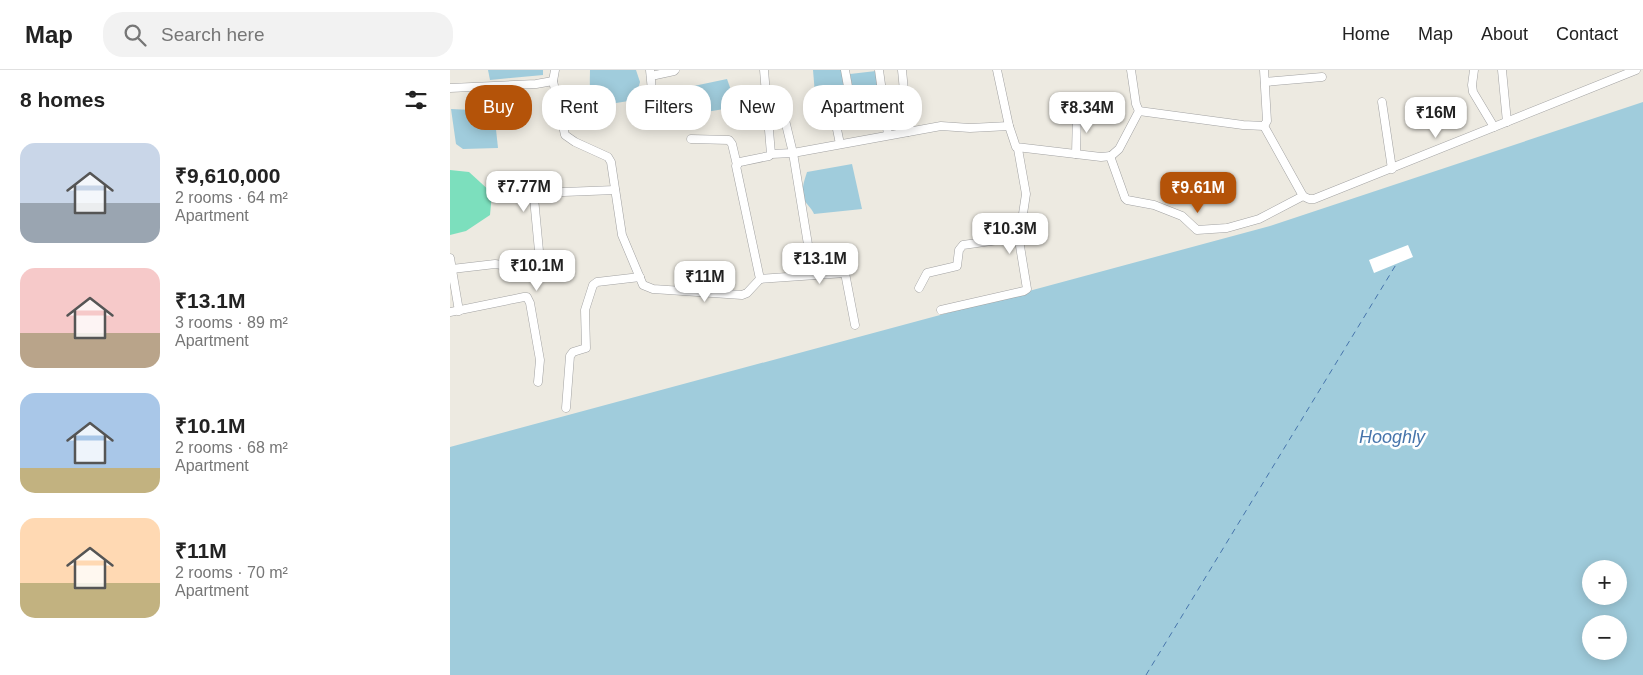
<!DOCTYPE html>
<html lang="en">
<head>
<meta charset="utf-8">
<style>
  body { margin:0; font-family:Helvetica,sans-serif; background:#f2f2f2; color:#222; height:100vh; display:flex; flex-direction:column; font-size:19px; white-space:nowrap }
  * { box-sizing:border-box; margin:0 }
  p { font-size:16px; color:#767676 }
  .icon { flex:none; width:28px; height:28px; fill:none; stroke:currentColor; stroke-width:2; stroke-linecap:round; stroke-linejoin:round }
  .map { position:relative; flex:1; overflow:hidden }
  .panel { display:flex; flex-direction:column; background:#fff; width:450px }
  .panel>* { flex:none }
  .banner { position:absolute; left:15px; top:15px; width:475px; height:45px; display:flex; gap:10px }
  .controls { position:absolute; left:1132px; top:490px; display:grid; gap:10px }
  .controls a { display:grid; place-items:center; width:45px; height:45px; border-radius:50%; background:#fff; box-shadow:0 2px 12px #0003; font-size:25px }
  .price { position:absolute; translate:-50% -42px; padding:0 11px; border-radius:10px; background:#fff; color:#222; font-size:16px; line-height:32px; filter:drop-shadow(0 1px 2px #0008) }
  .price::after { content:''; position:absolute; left:50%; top:30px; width:15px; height:11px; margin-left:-8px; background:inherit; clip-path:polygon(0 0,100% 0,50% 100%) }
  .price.on { background:#b45309; color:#fff }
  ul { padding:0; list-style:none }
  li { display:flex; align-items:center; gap:15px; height:125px; padding:0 20px }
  li span { display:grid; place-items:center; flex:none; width:140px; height:100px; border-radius:15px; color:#555 }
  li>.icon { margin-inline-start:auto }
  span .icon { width:60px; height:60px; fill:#fffc; stroke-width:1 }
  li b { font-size:21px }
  h2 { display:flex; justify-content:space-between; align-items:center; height:60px; padding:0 20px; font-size:21px }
  .chip { padding:0 18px; border-radius:20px; background:#fff; box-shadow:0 2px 12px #0003; font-size:18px; line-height:45px }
  .chip.on { background:#b45309; color:#fff }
  header { display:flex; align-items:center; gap:30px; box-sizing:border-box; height:70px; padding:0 25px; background:#fff; border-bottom:1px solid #e0e0e0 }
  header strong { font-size:24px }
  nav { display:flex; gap:28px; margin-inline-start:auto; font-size:18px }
  .search { width:350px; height:45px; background:#f2f2f2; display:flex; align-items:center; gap:12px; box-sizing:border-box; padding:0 18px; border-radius:20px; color:#767676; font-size:19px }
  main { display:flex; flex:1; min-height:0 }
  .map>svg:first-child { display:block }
  .pitch { fill:#7cdfbd }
  .water { fill:#a0ccdc; fill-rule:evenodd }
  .pier { fill:#fff }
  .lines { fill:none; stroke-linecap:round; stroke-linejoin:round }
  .ferry { stroke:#4775ac; stroke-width:1; stroke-dasharray:6 5; stroke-linecap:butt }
  .minor-casing { stroke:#a2a2a2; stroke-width:9 }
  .minor { stroke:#fff; stroke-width:8 }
  .labels { text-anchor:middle; stroke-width:5; stroke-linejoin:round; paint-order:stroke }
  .water-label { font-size:18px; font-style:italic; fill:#4775ac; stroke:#fff }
</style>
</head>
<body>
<header>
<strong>Map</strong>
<div class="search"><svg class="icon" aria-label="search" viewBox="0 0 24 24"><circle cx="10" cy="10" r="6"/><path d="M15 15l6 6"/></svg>Search here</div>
<nav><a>Home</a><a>Map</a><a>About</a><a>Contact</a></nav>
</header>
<main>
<section class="panel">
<h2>8 homes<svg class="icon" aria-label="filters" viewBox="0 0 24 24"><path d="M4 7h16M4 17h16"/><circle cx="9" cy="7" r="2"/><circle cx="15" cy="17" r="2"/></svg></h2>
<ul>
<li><span style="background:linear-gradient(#c9d6e8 60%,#9aa5b1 0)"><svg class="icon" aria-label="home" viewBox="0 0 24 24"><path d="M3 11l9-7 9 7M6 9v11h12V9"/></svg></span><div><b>₹9,610,000</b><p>2 rooms · 64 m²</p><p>Apartment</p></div></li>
<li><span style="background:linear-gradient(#f6c9c9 65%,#b9a48a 0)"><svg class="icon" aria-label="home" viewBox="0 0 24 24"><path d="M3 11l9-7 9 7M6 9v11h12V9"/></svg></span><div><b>₹13.1M</b><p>3 rooms · 89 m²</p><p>Apartment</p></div></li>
<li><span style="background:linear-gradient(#a9c7e8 75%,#c2b280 0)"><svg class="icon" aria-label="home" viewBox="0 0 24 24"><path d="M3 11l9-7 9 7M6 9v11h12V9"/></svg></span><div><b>₹10.1M</b><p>2 rooms · 68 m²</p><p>Apartment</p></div></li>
<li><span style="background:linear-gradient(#ffd9b3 65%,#c2b280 0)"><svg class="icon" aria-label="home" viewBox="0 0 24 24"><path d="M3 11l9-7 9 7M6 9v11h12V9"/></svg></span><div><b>₹11M</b><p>2 rooms · 70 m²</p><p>Apartment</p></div></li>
</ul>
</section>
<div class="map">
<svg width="1193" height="605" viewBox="0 0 1193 605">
  <rect width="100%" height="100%" fill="#edeae1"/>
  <!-- pitch -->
  <path class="pitch" d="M 0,100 L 19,102 L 42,123 L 40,145 L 16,161 L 0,165 Z"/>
  <!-- water -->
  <g class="water">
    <path d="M 38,0 L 93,0 L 93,5 L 40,10 Z"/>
    <path d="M 140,0 L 186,0 L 190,12 L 185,30 L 147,36 C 138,26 140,12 140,0 Z"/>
    <path d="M 363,0 L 393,0 L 397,18 L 365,24 Z"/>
    <path d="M 426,1 L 430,40 L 407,47 L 400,4 Z"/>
    <path d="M 277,9 L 283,26 L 274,39 L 256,42 L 241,39 L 239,17 Z"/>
    <path d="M 1193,32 L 1193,605 L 0,605 L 0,377 L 820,156 ZM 1141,499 L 1169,499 L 1169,526 L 1141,526 ZM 1141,554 L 1169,554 L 1169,581 L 1141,581 Z"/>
    <path d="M 1,39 L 44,41 L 48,78 L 13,79 L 6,74 Z"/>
    <path d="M 402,94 L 412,139 L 364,144 C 362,139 360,138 357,134 C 349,124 354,112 357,102 Z"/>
  </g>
  <!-- pier -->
  <path class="pier" d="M 958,175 L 963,187 L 924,203 L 919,190 Z"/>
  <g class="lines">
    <!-- ferry -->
    <path class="ferry" d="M 696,605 L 947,193"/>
    <!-- minor casing -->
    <g class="minor-casing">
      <g id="minor">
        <path d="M 105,0 L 103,11 L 115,65 L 125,72 L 158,87 L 161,92 L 172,165 L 193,215 L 203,219 L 292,225 L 297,223 L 310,209 L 286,96 L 290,92 L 319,86 L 321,84 L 314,0"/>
        <path d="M 200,0 L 204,41"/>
        <path d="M 429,0 L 438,65"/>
        <path d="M 452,0 L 458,62"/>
        <path d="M 547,0 L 559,56 L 566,77 L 651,87 L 661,86 L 669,79 L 689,41 L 793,55 L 814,56 L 817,51 L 814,0"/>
        <path d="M 681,0 L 686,34 L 689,41"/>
        <path d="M 1024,0 L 1022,15 L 1023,22 L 1044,57"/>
        <path d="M 1052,0 L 1057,52"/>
        <path d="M 201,6 L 224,1 L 225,0"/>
        <path d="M 815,12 L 872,7"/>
        <path d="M 0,18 L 86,14 L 103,11"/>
        <path d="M 932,32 L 942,99"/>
        <path d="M 334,46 L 343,83 L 363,205"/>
        <path d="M 814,56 L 853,126 L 859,129 L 864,129 L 1186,0"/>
        <path d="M 241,69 L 279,70 L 282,74 L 287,95"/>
        <path d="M 390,74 L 381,30 L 399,22 L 395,0"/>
        <path d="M 321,84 L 343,83 L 491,56 L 520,58 L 559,56"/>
        <path d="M 626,84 L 627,43"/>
        <path d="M 660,86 L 675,128 L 677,130 L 704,135 L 732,146 L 747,160 L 777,158 L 809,149 L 853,126"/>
        <path d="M 0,188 L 9,241"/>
        <path d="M 2,199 L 45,194 L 58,196 L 80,193 L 87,188 L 89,181 L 84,128 L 88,123 L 165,120"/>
        <path d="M 310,209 L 395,203 L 405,255"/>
        <path d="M 469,218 L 477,203 L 507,196 L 509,180 L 513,175 L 569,167"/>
        <path d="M 491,240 L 574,221 L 577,219 L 569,170 L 576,124 L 568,79"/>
        <path d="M 0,242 L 74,227 L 77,227 L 80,233 L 90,290 L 88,312"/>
        <path d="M 116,338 L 120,286 L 123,282 L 136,278 L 135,240 L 143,215 L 147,212 L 190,207"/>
      </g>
    </g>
    <!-- minor -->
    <use href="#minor" class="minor"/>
  </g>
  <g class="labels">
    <!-- water labels -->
    <g class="water-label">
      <text x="942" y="373">Hooghly</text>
    </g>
  </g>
</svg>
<div class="controls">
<a>+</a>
<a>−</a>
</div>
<b class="price" style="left:637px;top:64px">₹8.34M</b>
<b class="price" style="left:986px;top:69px">₹16M</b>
<b class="price" style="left:74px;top:143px">₹7.77M</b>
<b class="price on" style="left:748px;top:144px">₹9.61M</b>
<b class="price" style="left:560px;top:185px">₹10.3M</b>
<b class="price" style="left:370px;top:215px">₹13.1M</b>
<b class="price" style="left:87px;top:222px">₹10.1M</b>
<b class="price" style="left:255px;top:233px">₹11M</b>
<div class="banner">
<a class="chip on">Buy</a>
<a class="chip">Rent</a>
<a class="chip">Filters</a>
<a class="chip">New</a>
<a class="chip">Apartment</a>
</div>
</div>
</main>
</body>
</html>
